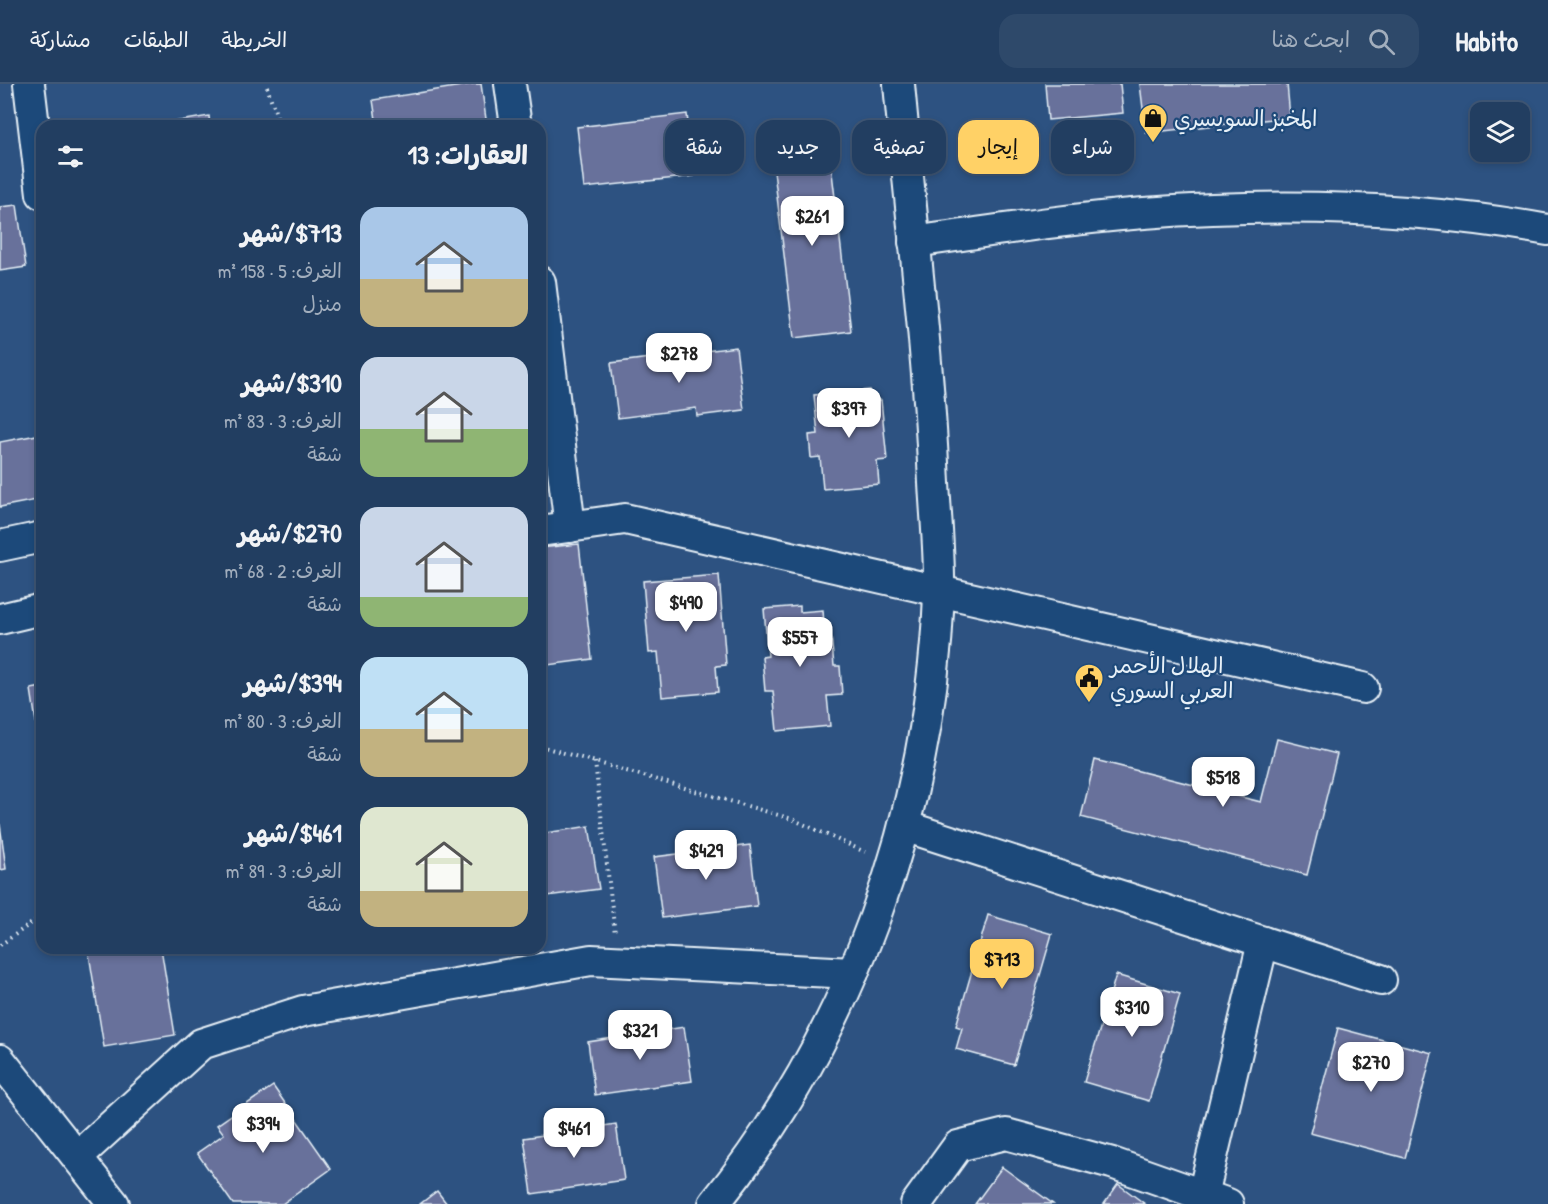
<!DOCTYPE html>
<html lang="ar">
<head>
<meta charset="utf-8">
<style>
  body { margin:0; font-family:"Patrick Hand","Playpen Sans Arabic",sans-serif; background:#2e496a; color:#f1f3f6; direction:rtl; height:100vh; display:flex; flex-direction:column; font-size:22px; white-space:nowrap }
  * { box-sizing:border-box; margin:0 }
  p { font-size:20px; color:#a2aebd }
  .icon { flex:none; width:33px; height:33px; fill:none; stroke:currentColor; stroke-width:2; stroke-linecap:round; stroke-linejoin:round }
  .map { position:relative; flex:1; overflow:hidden; direction:ltr }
  .panel { position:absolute; left:36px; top:36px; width:510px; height:834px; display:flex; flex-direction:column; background:#223e61; border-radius:18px; box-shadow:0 3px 9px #0003,0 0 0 2px #3f5776; direction:rtl }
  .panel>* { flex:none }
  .banner { position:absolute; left:564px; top:36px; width:570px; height:54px; direction:rtl; display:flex; gap:12px }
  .fabs { position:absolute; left:1470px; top:18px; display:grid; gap:12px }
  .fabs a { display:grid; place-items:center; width:60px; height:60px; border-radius:12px; background:#223e61; box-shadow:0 3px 9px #0003,0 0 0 2px #3f5776; font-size:30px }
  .price { position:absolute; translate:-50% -51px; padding:0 14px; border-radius:12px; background:#fff; color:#222; font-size:20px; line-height:39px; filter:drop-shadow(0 2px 3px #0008) }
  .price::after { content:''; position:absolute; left:50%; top:36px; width:18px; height:14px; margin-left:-9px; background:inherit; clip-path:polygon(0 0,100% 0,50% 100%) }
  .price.on { background:#ffd166; color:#111 }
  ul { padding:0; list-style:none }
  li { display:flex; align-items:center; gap:18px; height:150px; padding:0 18px }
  li span { display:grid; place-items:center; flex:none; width:168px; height:120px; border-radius:18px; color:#555 }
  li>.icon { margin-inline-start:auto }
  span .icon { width:72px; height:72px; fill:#fffc; stroke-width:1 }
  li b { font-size:26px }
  h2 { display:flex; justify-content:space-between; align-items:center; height:72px; padding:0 18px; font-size:26px }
  .pill { padding:0 21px; border-radius:18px; background:#223e61; box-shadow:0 3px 9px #0003,0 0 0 2px #3f5776; font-size:21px; line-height:54px }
  .pill.on { background:#ffd166; color:#111 }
  header { display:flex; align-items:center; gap:36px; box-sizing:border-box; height:84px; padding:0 30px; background:#223e61; border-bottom:2px solid #3f5776 }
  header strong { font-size:28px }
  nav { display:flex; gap:33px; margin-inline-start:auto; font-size:21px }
  .search { width:420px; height:54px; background:#2e496a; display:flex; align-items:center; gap:15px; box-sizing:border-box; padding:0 21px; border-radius:18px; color:#a2aebd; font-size:22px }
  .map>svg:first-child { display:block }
  .building { fill:#67719b; stroke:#e8f1f8; stroke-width:1.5 }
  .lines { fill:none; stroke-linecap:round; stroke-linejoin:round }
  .minor-casing { stroke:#e8f1f8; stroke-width:34 }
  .path { stroke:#e8f1f8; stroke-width:4; stroke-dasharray:1.5 4.5; stroke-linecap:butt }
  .minor { stroke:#1f4a7a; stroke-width:30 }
  .labels { text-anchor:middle; stroke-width:4.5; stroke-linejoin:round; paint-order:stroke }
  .poi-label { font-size:22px; fill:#e8f1f8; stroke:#1f4a7a; text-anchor:start }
</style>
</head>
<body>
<header>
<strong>Habito</strong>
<div class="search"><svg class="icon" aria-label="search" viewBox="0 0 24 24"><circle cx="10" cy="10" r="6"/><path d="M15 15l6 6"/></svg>ابحث هنا</div>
<nav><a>الخريطة</a><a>الطبقات</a><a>مشاركة</a></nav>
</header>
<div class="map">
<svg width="1548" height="1120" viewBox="0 0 1548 1120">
  <rect width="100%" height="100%" fill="#2d5281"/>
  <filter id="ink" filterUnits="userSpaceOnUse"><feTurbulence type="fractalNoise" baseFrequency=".0167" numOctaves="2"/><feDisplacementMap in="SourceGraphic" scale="12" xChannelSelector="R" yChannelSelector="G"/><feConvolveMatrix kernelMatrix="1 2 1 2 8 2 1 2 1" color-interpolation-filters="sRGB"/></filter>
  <g filter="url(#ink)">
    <!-- building -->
    <g class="building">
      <path d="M 474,0 L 481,0 L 487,42 L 377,42 L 373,16 Z"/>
      <path d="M 1045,0 L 1120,0 L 1123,29 L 1048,36 Z"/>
      <path d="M 1140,0 L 1287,0 L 1290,33 L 1146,49 Z"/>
      <path d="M 687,30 L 694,92 L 584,104 L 577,43 Z"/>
      <path d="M 209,32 L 210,42 L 150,42 Z"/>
      <path d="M 830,72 L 851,247 L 794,254 L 773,79 Z"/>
      <path d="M 17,121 L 26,183 L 0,187 L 0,123 Z"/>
      <path d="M 736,263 L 744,326 L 697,332 L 696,324 L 618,334 L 611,279 Z"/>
      <path d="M 870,306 L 871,317 L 881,316 L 887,376 L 877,377 L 879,400 L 823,405 L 820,373 L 811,374 L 809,351 L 818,350 L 814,311 Z"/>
      <path d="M 42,350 L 42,415 L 0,423 L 0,358 Z"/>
      <path d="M 579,460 L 592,575 L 540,582 L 540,464 Z"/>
      <path d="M 719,491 L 726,581 L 716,582 L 718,608 L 662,613 L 658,568 L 649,569 L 643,497 Z"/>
      <path d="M 800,522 L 800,528 L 823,526 L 824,541 L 830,540 L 834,582 L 840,582 L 842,611 L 827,612 L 830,642 L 777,647 L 773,607 L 765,607 L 762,573 L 768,572 L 764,525 Z"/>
      <path d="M 42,603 L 42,677 L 31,605 Z"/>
      <path d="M 1277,655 L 1337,670 L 1307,791 L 1081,733 L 1095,676 L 1261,718 Z"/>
      <path d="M 0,740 L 6,785 L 0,786 Z"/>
      <path d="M 589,742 L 599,805 L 540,813 L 540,750 Z"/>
      <path d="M 750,761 L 757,822 L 662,834 L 654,773 Z"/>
      <path d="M 988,831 L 1052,850 L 1014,981 L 956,965 L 962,944 L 956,942 Z"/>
      <path d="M 88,864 L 161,864 L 175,951 L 104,963 Z"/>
      <path d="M 1116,891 L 1180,910 L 1149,1017 L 1084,998 Z"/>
      <path d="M 684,943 L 692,997 L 595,1011 L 588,958 Z"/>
      <path d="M 1338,944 L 1432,969 L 1405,1074 L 1310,1049 Z"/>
      <path d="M 273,1002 L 331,1085 L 282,1120 L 233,1120 L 197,1069 L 224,1050 L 217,1041 Z"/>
      <path d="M 616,1040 L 624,1096 L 532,1110 L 524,1054 Z"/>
      <path d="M 1002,1083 L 1053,1120 L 975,1120 Z"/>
      <path d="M 1118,1100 L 1145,1120 L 1104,1120 Z"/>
      <path d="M 437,1107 L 447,1120 L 420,1120 Z"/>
    </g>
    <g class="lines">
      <!-- minor casing -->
      <g class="minor-casing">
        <g id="minor">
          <path d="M 29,0 L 42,110"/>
          <path d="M 510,0 L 516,42"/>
          <path d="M 914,158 C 990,147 1067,135 1144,129 C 1277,119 1416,122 1548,146"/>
          <path d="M 540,198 L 570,443"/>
          <path d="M 540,447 L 625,435 L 1363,604"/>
          <path d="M 0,462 L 42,453"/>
          <path d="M 0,535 L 42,525"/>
          <path d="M 904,742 L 1381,896"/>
          <path d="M 0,976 L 114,1120"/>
          <path d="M 77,1073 L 201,960 L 303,927 L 591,876 L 853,889"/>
          <path d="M 1203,1111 L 1263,858"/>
          <path d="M 714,1120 C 852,949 930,730 939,511 C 940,474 936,436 934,399 C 928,266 911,133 899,0"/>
          <path d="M 916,1120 L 958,1062 L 1006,1050 L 1112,1079 L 1228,1120"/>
        </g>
      </g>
      <!-- path -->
      <g class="path">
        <path d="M 267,3 L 280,42"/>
        <path d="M 270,42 L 276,36"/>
        <path d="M 540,662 L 792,735 L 865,768"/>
        <path d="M 595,678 L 615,850"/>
        <path d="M 0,861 L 42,832"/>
      </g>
      <!-- minor -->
      <use href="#minor" class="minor"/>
    </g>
  </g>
  <!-- icons -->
  <defs>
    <g id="shop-pin" transform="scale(1.5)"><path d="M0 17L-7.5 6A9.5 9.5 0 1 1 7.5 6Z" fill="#ffd166" stroke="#1f4a7a"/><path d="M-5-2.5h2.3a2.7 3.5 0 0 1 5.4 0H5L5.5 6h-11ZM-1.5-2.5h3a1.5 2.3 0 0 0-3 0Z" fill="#111"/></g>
    <g id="civic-pin" transform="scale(1.5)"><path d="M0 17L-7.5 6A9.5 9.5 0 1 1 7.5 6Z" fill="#ffd166" stroke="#1f4a7a"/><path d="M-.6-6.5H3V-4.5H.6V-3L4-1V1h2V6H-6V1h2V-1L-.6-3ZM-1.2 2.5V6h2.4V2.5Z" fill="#111"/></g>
  </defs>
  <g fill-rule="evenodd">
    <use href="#shop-pin" x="1153" y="34"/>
    <use href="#civic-pin" x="1089" y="594"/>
  </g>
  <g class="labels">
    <!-- poi labels -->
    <g class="poi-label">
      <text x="1174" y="42">المخبز السويسري</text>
      <text x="1110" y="589">الهلال الأحمر<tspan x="1110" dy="25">العربي السوري</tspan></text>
    </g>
  </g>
</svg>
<div class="fabs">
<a><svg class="icon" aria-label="layers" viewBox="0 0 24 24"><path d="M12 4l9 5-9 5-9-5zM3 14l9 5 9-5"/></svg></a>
</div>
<b class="price" style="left:812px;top:163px">$261</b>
<b class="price" style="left:679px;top:300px">$278</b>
<b class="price" style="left:849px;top:355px">$397</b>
<b class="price" style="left:686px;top:549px">$490</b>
<b class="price" style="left:800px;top:584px">$557</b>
<b class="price" style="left:1223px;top:724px">$518</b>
<b class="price" style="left:706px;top:797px">$429</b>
<b class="price on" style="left:1002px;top:906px">$713</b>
<b class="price" style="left:1132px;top:954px">$310</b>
<b class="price" style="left:640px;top:977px">$321</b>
<b class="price" style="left:1371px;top:1009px">$270</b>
<b class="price" style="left:263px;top:1070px">$394</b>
<b class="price" style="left:574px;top:1075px">$461</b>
<div class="banner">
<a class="pill">شراء</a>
<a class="pill on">إيجار</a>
<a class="pill">تصفية</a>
<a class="pill">جديد</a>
<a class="pill">شقة</a>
</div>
<section class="panel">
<h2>العقارات: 13<svg class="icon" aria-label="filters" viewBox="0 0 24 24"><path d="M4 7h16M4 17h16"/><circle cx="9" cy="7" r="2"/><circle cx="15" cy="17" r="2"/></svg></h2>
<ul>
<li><span style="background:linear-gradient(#a9c7e8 60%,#c2b280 0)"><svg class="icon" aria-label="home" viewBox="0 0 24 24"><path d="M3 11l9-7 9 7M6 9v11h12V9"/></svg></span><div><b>$713/شهر</b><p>الغرف: 5 · 158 m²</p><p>منزل</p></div></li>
<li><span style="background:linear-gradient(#c9d6e8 60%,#8fb573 0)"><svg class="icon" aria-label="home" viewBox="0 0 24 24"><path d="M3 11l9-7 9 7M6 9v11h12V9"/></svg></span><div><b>$310/شهر</b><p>الغرف: 3 · 83 m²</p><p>شقة</p></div></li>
<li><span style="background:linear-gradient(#c9d6e8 75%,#8fb573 0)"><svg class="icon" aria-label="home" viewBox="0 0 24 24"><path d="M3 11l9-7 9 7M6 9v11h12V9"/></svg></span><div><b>$270/شهر</b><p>الغرف: 2 · 68 m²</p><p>شقة</p></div></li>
<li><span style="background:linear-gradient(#bfe0f5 60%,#c2b280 0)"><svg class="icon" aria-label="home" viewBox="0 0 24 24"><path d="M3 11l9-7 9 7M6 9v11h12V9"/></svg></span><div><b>$394/شهر</b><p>الغرف: 3 · 80 m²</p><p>شقة</p></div></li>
<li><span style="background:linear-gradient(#dfe7d0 70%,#c2b280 0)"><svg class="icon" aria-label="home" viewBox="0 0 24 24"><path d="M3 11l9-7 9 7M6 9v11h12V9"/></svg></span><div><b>$461/شهر</b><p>الغرف: 3 · 89 m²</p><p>شقة</p></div></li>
</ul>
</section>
</div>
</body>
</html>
